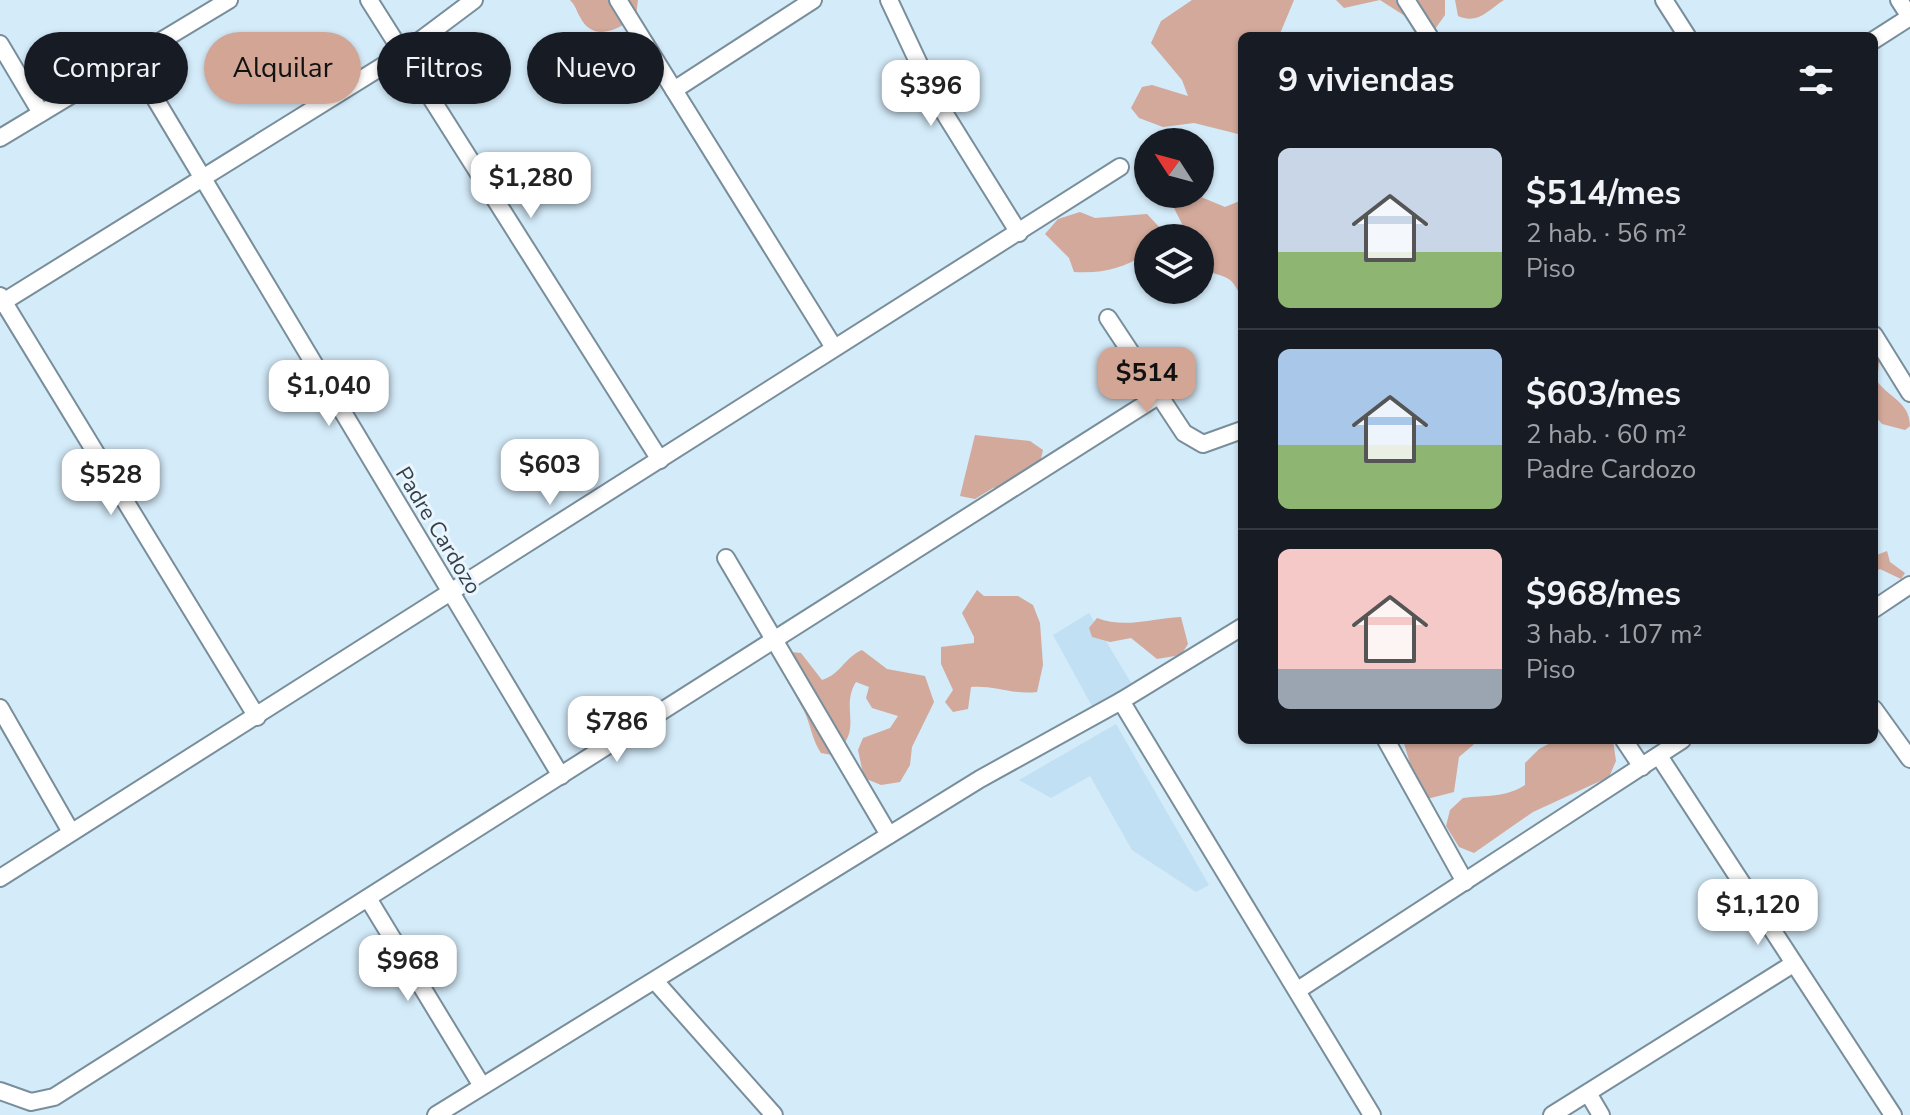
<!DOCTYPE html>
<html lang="es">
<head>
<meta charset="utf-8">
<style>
  body { margin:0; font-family:"Nunito Sans",sans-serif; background:#242831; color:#f1f3f6; height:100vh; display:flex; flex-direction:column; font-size:30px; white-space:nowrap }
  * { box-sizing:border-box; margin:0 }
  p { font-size:26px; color:#9ea1a6 }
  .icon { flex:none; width:44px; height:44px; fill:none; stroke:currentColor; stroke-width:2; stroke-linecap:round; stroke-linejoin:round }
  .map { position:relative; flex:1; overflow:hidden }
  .side { position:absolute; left:1238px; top:32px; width:640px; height:712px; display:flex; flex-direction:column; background:#171b24; border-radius:12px; box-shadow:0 2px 6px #0004 }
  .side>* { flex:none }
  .banner { position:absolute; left:24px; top:32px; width:760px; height:72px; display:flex; gap:16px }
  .needle { width:52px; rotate:306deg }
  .fabs { position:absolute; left:1134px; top:128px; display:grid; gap:16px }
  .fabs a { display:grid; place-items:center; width:80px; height:80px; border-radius:50%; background:#171b24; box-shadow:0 2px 6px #0004; font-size:40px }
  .price { position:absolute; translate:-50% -68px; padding:0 18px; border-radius:16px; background:#fff; color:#222; font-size:26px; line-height:52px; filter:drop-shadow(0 2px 4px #0008) }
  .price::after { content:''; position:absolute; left:50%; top:48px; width:24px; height:18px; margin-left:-12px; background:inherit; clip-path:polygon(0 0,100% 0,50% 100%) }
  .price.current { background:#d2a594; color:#111 }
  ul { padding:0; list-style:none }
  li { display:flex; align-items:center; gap:24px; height:200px; padding:0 40px }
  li+li { border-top:2px solid #363941 }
  li span { display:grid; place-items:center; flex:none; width:224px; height:160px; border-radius:12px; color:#555 }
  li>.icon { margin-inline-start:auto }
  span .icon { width:96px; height:96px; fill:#fffc; stroke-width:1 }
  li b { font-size:34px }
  h2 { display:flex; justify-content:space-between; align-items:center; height:96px; padding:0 40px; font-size:34px }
  .pill { padding:0 28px; border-radius:36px; background:#171b24; box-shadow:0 2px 6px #0004; font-size:28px; line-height:72px }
  .pill.current { background:#d2a594; color:#111 }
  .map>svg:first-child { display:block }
  .built { fill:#c2e0f3 }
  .forest { fill:#d2a99b }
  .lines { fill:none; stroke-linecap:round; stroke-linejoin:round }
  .minor-casing { stroke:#798e9b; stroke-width:20 }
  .minor { stroke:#fff; stroke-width:16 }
  .labels { text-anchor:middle; stroke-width:6; stroke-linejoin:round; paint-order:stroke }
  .street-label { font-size:22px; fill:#353e43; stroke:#e9f6ff }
</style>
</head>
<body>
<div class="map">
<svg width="1910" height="1115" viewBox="0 0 1910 1115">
  <rect width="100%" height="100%" fill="#d4ebf9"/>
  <!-- built -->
  <g class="built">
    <path d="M 1089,613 L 1133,686 L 1093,708 L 1053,635 Z"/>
    <path d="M 1116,724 L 1209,885 L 1196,892 L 1132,850 L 1090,776 L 1051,798 L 1019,780 Z"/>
  </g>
  <!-- forest -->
  <g class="forest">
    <path d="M 570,0 L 638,0 L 636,16 C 619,30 593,43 580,17 C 576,10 576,6 570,0 Z"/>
    <path d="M 1192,0 L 1294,0 L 1279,36 L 1242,36 L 1242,135 L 1194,123 L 1163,127 L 1139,118 L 1131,108 L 1142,87 L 1152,85 L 1188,96 L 1182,80 L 1151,43 L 1161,21 Z"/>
    <path d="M 1336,0 L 1445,0 L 1445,15 L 1430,36 L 1416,36 L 1408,18 L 1380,0 L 1344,8 Z"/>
    <path d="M 1455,0 L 1504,0 C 1488,10 1478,25 1458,16 Z"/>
    <path d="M 1174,194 L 1194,194 L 1225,207 L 1242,200 L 1242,301 C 1232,270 1222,280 1200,267 L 1200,238 L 1189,238 L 1174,208 Z"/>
    <path d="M 1080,212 L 1095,218 L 1147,214 L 1161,229 L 1158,238 L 1148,238 L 1148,253 C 1124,268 1103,274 1074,272 L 1069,258 L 1045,234 L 1058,219 Z"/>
    <path d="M 1874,348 L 1880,355 L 1877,381 C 1888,397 1910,402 1910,426 L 1905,430 L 1882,424 L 1874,415 Z"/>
    <path d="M 975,435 L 1030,441 L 1043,450 L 1036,480 L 993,488 L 975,499 L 960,496 Z"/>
    <path d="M 1887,551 L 1890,562 L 1905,573 L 1901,579 L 1880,569 L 1874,572 L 1874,556 Z"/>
    <path d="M 977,590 L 984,596 L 1018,596 L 1033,605 L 1040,623 L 1043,665 L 1037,692 C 1013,695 994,685 971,687 L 968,709 L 953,712 L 945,702 L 953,690 L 941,664 L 941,647 L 974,643 L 974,637 L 962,613 Z"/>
    <path d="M 1181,617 L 1188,644 L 1181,655 L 1157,659 L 1131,638 L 1110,642 L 1092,637 L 1089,628 L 1097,618 C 1125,629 1152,618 1181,617 Z"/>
    <path d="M 862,650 L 887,669 L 925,676 L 934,702 L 912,747 L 910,765 L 900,782 L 881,785 L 864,778 L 858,750 L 863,738 L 890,728 L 898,716 L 872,708 L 866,698 L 869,687 L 856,682 C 839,709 866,731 832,755 L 821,753 C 812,740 811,725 804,711 C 794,693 786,679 784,658 L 791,652 L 801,653 L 822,680 C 841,674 844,658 862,650 Z"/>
    <path d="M 1403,740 L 1479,740 L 1459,757 L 1454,792 L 1427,799 L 1414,777 Z"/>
    <path d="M 1556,740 L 1613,740 L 1616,761 L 1609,777 L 1533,812 L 1474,853 L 1459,847 L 1446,826 L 1450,810 L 1463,798 C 1486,795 1505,798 1525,785 L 1525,763 L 1539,749 Z"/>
  </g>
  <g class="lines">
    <!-- minor casing -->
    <g class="minor-casing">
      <g id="minor">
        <path d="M 369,0 L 660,460"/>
        <path d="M 618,0 L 833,346"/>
        <path d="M 889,0 L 935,98 L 1019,233"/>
        <path d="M 1406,0 L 1429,36"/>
        <path d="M 1664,0 L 1687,36"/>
        <path d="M 1899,0 L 1910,17"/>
        <path d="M 1874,40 L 1910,17"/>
        <path d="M 0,44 L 41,113"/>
        <path d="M 132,60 L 561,776"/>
        <path d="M 674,90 L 813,0"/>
        <path d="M 0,138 L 229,0"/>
        <path d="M 0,296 L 257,717"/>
        <path d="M 0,304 L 402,54 L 474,0"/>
        <path d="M 1108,318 L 1184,433 L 1203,444 L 1242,430"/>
        <path d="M 1874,335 L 1910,393"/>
        <path d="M 726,558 L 889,835"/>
        <path d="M 1874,609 L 1910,585"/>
        <path d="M 1121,701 L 1242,627"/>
        <path d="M 0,708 L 71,832"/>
        <path d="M 1874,709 L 1910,759"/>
        <path d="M 1386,740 L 1465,882"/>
        <path d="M 1624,740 L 1642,767"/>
        <path d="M 1659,756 L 1893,1115"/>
        <path d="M 0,878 L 1120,167"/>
        <path d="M 369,900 L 482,1086"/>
        <path d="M 655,981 L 774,1115"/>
        <path d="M 1298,990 L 1682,740"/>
        <path d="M 0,1091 L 31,1102 L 54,1097 L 1158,396"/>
        <path d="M 1588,1093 L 1601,1115"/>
        <path d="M 436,1115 L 980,779 L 1121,701 L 1372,1115"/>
        <path d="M 1552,1115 L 1793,964"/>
      </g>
    </g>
    <!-- minor -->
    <use href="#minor" class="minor"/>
  </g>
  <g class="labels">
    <!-- street labels -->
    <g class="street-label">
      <text transform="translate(439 530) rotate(59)" y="8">Padre Cardozo</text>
    </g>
  </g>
</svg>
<div class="fabs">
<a><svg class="needle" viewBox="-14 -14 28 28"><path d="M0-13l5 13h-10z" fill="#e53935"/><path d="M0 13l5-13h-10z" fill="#9ea1a6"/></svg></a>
<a><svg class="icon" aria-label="layers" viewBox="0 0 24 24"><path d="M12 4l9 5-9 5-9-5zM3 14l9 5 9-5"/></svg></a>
</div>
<b class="price" style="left:931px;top:128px">$396</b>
<b class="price" style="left:531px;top:220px">$1,280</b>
<b class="price current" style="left:1147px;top:415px">$514</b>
<b class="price" style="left:329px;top:428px">$1,040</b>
<b class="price" style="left:550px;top:507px">$603</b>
<b class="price" style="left:111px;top:517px">$528</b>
<b class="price" style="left:617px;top:764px">$786</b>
<b class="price" style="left:1758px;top:947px">$1,120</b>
<b class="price" style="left:408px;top:1003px">$968</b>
<div class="banner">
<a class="pill">Comprar</a>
<a class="pill current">Alquilar</a>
<a class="pill">Filtros</a>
<a class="pill">Nuevo</a>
</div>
<section class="side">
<h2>9 viviendas<svg class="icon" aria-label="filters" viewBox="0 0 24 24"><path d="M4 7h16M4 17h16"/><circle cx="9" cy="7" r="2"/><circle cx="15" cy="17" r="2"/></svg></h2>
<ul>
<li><span style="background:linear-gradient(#c9d6e8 65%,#8fb573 0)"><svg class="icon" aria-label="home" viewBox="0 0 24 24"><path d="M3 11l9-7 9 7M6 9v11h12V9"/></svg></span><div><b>$514/mes</b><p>2 hab. · 56 m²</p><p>Piso</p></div></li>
<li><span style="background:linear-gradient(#a9c7e8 60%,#8fb573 0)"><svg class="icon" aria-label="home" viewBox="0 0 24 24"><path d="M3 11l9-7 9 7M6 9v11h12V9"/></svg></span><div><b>$603/mes</b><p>2 hab. · 60 m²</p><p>Padre Cardozo</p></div></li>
<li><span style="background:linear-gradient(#f6c9c9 75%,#9aa5b1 0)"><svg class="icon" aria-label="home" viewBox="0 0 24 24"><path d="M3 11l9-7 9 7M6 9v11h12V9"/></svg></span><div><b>$968/mes</b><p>3 hab. · 107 m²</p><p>Piso</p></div></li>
</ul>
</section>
</div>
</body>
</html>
